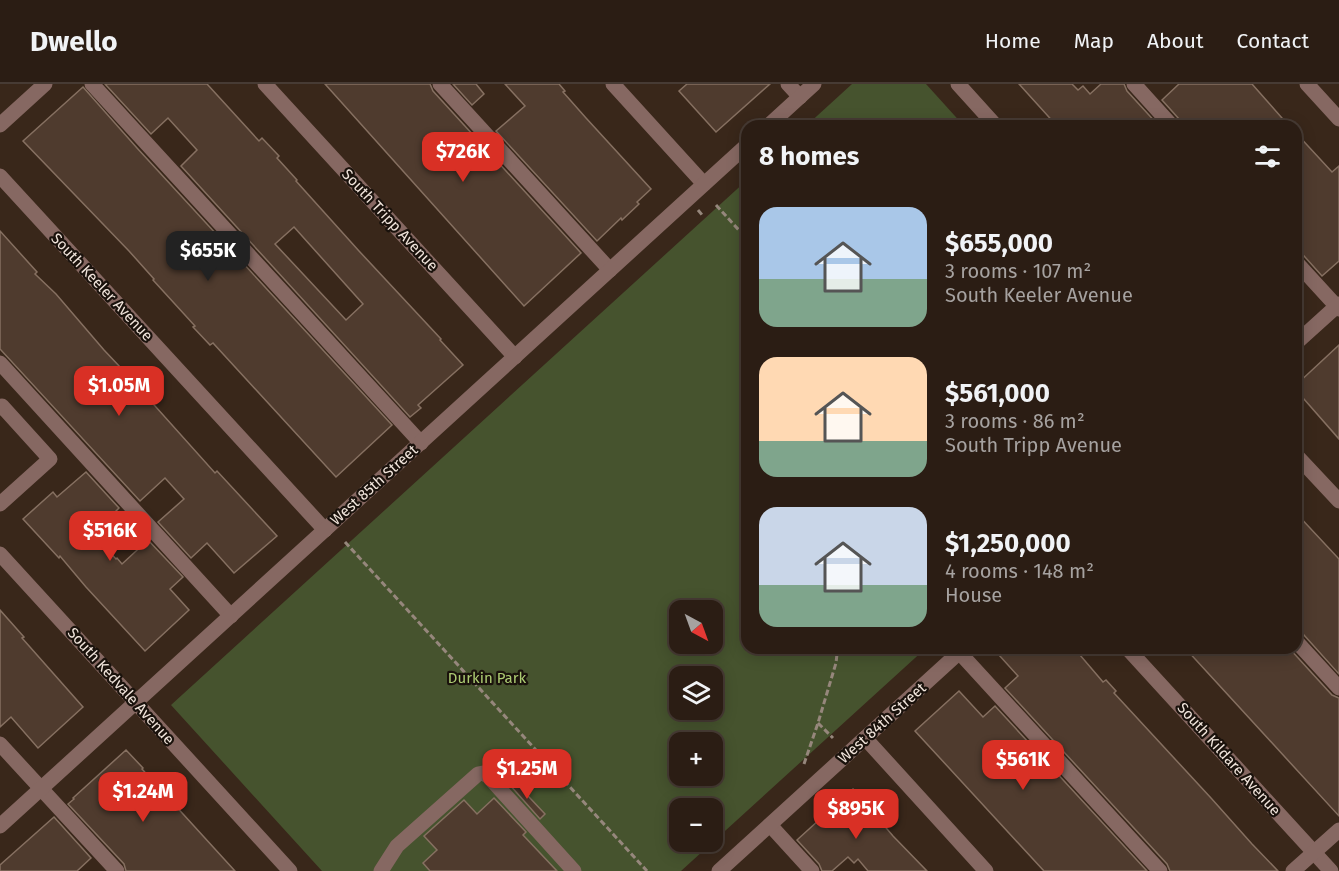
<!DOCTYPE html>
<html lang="en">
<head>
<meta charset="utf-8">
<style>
  body { margin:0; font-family:"Fira Sans",sans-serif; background:#372a22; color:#f1f3f6; height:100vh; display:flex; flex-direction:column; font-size:22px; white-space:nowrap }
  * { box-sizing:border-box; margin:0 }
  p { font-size:20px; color:#a6a2a0 }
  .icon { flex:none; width:33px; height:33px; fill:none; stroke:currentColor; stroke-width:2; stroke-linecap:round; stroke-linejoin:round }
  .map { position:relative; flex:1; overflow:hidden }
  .drawer { position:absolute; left:741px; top:36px; width:561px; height:534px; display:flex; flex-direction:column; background:#2b1d14; border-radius:18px; box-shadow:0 3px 15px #0003,0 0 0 2px #473b34 }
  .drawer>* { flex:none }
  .needle { width:39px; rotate:139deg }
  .tools { position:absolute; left:669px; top:516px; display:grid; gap:12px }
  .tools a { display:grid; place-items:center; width:54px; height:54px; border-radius:12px; background:#2b1d14; box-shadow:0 3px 15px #0003,0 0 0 2px #473b34; font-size:30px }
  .price { position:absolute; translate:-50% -51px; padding:0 14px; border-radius:12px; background:#d93025; color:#fff; font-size:20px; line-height:39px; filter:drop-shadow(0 2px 3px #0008) }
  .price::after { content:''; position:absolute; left:50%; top:36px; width:18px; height:14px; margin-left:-9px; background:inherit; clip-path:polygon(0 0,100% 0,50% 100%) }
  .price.active { background:#222; color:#fff }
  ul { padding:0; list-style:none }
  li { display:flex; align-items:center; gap:18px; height:150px; padding:0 18px }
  li span { display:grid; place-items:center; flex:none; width:168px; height:120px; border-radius:18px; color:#555 }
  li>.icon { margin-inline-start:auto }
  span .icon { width:72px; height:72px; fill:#fffc; stroke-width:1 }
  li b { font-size:26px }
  h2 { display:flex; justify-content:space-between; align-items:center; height:72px; padding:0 18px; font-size:26px }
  header { display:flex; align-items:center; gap:36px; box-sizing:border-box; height:84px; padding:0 30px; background:#2b1d14; border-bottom:2px solid #473b34 }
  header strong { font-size:28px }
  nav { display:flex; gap:33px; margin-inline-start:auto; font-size:21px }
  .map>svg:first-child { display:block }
  .green { fill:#46532e; fill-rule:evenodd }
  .building { fill:#4f3b2e; stroke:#867061; stroke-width:1.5; fill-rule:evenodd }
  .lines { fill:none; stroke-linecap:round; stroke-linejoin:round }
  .path { stroke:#96877c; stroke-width:3; stroke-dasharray:6 3; stroke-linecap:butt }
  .minor { stroke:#866862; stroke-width:15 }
  .labels { text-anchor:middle; stroke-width:4.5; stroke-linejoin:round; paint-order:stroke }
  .street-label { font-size:15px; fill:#f0e4db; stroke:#1a120c }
  .park-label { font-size:15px; fill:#adcc73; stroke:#1a120c }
</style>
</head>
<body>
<header>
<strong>Dwello</strong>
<nav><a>Home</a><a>Map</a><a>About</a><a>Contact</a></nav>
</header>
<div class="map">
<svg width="1339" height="787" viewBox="0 0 1339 787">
  <rect width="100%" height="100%" fill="#39271a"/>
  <!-- green -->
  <g class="green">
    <path d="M 852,0 L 926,0 L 964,42 L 806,42 Z"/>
    <path d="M 747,96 L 747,564 L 926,564 L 681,787 L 322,787 L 171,621 ZM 680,526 L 712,526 L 712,560 L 680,560 ZM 680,592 L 712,592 L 712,626 L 680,626 ZM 680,658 L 712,658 L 712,692 L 680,692 ZM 680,724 L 712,724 L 712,758 L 680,758 Z"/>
  </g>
  <!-- building -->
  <g class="building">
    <path d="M 105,0 L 207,0 L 259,57 L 262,54 L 279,72 L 277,74 L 297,96 L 296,97 L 359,167 L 441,255 L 440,256 L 463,281 L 418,321 L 421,324 L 410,333 L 181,82 L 197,66 L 168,34 L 151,50 ZM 294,143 L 363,220 L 346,236 L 275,160 Z"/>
    <path d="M 325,0 L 430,0 L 433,7 L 581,169 L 524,222 Z"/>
    <path d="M 453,0 L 476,0 L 484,10 L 472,21 Z"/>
    <path d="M 505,0 L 559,0 L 565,7 L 563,8 L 586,34 L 651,105 L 637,118 L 639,120 L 622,136 L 621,134 L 597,157 L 496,47 L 525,22 Z"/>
    <path d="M 687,0 L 770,0 L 716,48 L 679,7 Z"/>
    <path d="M 1019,0 L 1072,0 L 1078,6 L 1083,2 L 1090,10 L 1101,0 L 1124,0 L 1127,7 L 1159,42 L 1057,42 Z"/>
    <path d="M 1179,0 L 1252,0 L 1289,42 L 1182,42 L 1179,35 L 1162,16 Z"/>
    <path d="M 83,3 L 137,64 L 392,341 L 336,393 L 213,259 L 210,261 L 193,243 L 195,242 L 153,196 L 154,195 L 129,167 L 23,57 Z"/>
    <path d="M 1296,49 L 1332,88 L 1339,82 L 1339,177 L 1322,192 L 1296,163 Z"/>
    <path d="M 0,147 L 37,188 L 35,190 L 56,210 L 104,266 L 138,302 L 138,303 L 215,389 L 217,387 L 277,452 L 234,489 L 207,459 L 191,474 L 158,438 L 184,415 L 165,394 L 140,417 L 0,265 Z"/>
    <path d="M 1339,261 L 1339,355 L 1296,306 L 1296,301 Z"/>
    <path d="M 86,388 L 119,424 L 93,450 L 116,475 L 117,474 L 122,480 L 148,456 L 183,493 L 170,505 L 189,526 L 145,567 L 86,503 L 60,472 L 59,474 L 23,435 L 53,408 L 57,413 Z"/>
    <path d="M 1296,429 L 1339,475 L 1339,590 L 1303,550 L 1296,548 Z"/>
    <path d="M 0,526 L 24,553 L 22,554 L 83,623 L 38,664 L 11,633 L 0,643 Z"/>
    <path d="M 1006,564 L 1074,564 L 1103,598 L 1106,596 L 1116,607 L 1114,609 L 1211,714 L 1252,760 L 1278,787 L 1170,787 L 1167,780 L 1005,604 L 1018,592 L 999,571 Z"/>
    <path d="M 1185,564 L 1289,564 L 1332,611 L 1339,614 L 1339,732 Z"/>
    <path d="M 959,607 L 983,633 L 995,622 L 1147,787 L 1044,787 L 915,647 Z"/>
    <path d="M 126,666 L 143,684 L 142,685 L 235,787 L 126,787 L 124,780 L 68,720 L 74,715 L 73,714 Z"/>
    <path d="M 513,696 L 545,730 L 540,735 L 509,700 Z"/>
    <path d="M 853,705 L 893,752 L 927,787 L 868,787 L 858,775 L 854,779 L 848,773 L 832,787 L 822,787 L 819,780 L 797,756 Z"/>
    <path d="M 494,714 L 526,748 L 523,751 L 557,787 L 430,787 L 423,779 L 437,766 L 424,752 L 464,716 L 477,730 Z"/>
    <path d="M 54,733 L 91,774 L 77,787 L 0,787 L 0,781 Z"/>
  </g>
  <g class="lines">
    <!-- path -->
    <g class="path">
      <path d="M 716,121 L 747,155"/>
      <path d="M 698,126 L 703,132"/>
      <path d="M 345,458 L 647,787"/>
      <path d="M 818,639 L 833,654"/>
      <path d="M 804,680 L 818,639 L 836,579 L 837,570 L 834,564"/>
    </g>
    <!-- minor -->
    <g class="minor">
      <path d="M 92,0 L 421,359"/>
      <path d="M 265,0 L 515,273"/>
      <path d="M 440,0 L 610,186"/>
      <path d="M 613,0 L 704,100"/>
      <path d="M 788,0 L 800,13"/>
      <path d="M 958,0 L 996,42"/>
      <path d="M 1134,0 L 1172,42"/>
      <path d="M 1307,0 L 1339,35"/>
      <path d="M 0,41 L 45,0"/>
      <path d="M 768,42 L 814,0"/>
      <path d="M 0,92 L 325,446"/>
      <path d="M 1296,178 L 1339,225"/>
      <path d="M 1296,259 L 1339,220"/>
      <path d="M 0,279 L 231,532"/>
      <path d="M 0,324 L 2,322 L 50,375 L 0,420"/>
      <path d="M 1296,371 L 1339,417"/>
      <path d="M 0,470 L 290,787"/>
      <path d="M 1296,557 L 1339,604"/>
      <path d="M 1127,564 L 1331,787"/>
      <path d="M 959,568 L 1160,787"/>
      <path d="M 865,654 L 986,787"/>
      <path d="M 0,660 L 117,787"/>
      <path d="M 770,741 L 812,787"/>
      <path d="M 0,742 L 747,61"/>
      <path d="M 381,787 L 397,762 L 478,690 L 483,689 L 488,692 L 574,787"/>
      <path d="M 719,787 L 964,564"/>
      <path d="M 1293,787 L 1339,746"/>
    </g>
  </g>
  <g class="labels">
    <!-- street labels -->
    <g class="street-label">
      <text transform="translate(390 136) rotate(47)" y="5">South Tripp Avenue</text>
      <text transform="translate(102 203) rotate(47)" y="5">South Keeler Avenue</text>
      <text transform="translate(374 401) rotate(-42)" y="5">West 85th Street</text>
      <text transform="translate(121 602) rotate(48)" y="5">South Kedvale Avenue</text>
      <text transform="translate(882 639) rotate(-42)" y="5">West 84th Street</text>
      <text transform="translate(1229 675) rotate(48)" y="5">South Kildare Avenue</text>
    </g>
    <!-- park labels -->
    <g class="park-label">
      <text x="487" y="599">Durkin Park</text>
    </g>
  </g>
</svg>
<div class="tools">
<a><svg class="needle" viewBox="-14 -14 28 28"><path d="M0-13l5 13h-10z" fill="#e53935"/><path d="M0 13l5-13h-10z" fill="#a6a2a0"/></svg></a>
<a><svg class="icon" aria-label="layers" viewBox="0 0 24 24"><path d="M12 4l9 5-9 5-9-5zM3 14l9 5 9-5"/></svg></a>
<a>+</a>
<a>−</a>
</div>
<b class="price" style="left:463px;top:99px">$726K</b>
<b class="price active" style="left:208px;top:198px">$655K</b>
<b class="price" style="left:119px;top:333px">$1.05M</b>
<b class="price" style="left:110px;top:478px">$516K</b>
<b class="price" style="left:1023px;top:707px">$561K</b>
<b class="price" style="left:527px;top:716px">$1.25M</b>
<b class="price" style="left:143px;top:739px">$1.24M</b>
<b class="price" style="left:856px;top:756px">$895K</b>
<section class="drawer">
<h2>8 homes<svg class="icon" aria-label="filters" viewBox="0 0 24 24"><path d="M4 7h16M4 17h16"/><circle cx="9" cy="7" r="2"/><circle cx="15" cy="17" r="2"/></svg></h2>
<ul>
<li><span style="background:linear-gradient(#a9c7e8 60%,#7fa58c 0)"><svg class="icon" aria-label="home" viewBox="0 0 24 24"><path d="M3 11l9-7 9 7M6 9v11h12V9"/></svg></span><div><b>$655,000</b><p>3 rooms · 107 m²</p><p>South Keeler Avenue</p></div></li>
<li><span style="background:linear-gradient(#ffd9b3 70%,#7fa58c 0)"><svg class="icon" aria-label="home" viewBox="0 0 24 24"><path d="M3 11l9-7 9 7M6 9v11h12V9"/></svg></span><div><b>$561,000</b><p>3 rooms · 86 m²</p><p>South Tripp Avenue</p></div></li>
<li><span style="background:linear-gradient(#c9d6e8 65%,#7fa58c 0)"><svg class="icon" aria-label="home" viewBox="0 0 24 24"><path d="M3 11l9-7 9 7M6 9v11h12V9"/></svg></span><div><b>$1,250,000</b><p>4 rooms · 148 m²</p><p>House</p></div></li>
</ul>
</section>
</div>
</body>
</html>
